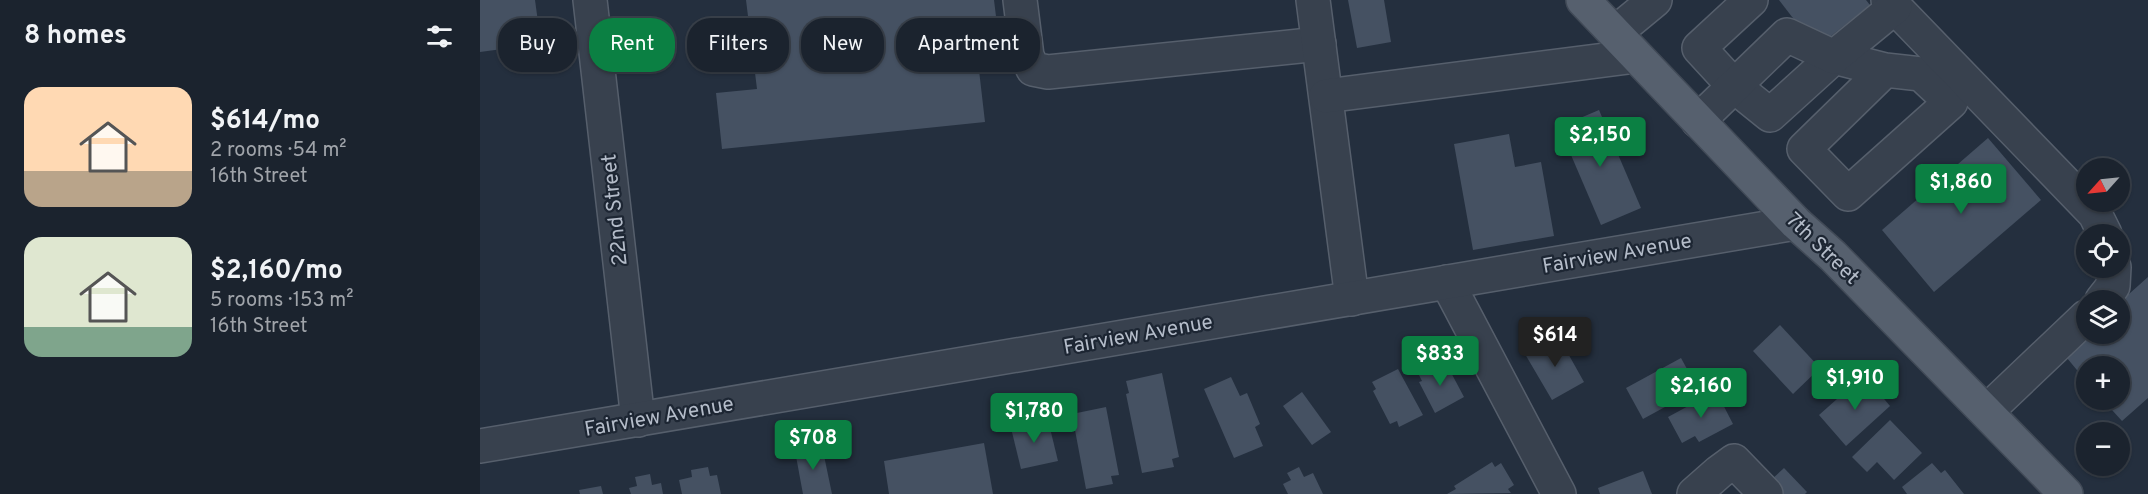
<!DOCTYPE html>
<html lang="en">
<head>
<meta charset="utf-8">
<style>
  body { margin:0; font-family:Overpass,sans-serif; background:#282f3a; color:#f1f3f6; height:100vh; display:flex; flex-direction:column; font-size:22px; white-space:nowrap }
  * { box-sizing:border-box; margin:0 }
  p { font-size:20px; color:#a0a4aa }
  .icon { flex:none; width:33px; height:33px; fill:none; stroke:currentColor; stroke-width:2; stroke-linecap:round; stroke-linejoin:round }
  .map { position:relative; flex:1; overflow:hidden }
  .details { display:flex; flex-direction:column; background:#1b232e; width:480px }
  .details>* { flex:none }
  .guide { position:absolute; left:18px; top:18px; width:570px; height:54px; display:flex; gap:12px }
  .needle { width:39px; rotate:243deg }
  .tools { position:absolute; left:1596px; top:158px; display:grid; gap:12px }
  .tools a { display:grid; place-items:center; width:54px; height:54px; border-radius:50%; background:#1b232e; box-shadow:0 2px 4px #0004,0 0 0 2px #39404a; font-size:30px }
  .price { position:absolute; translate:-50% -51px; padding:0 14px; border-radius:6px; background:#0b8043; color:#fff; font-size:20px; line-height:39px; filter:drop-shadow(0 2px 3px #0008) }
  .price::after { content:''; position:absolute; left:50%; top:36px; width:18px; height:14px; margin-left:-9px; background:inherit; clip-path:polygon(0 0,100% 0,50% 100%) }
  .price.current { background:#222; color:#fff }
  ul { padding:0; list-style:none }
  li { display:flex; align-items:center; gap:18px; height:150px; padding:0 24px }
  li span { display:grid; place-items:center; flex:none; width:168px; height:120px; border-radius:18px; color:#555 }
  li>.icon { margin-inline-start:auto }
  span .icon { width:72px; height:72px; fill:#fffc; stroke-width:1 }
  li b { font-size:26px }
  h2 { display:flex; justify-content:space-between; align-items:center; height:72px; padding:0 24px; font-size:26px }
  .tag { padding:0 21px; border-radius:24px; background:#1b232e; box-shadow:0 2px 4px #0004,0 0 0 2px #39404a; font-size:21px; line-height:54px }
  .tag.current { background:#0b8043; color:#fff }
  main { display:flex; flex:1; min-height:0 }
  .map>svg:first-child { display:block }
  .building { fill:#455162 }
  .lines { fill:none; stroke-linecap:round; stroke-linejoin:round }
  .minor-casing { stroke:#565f6c; stroke-width:36 }
  .major-casing { stroke:#414a57; stroke-width:36 }
  .minor { stroke:#38414e; stroke-width:33 }
  .major { stroke:#56606e; stroke-width:33 }
  .labels { text-anchor:middle; stroke-width:4.5; stroke-linejoin:round; paint-order:stroke }
  .street-label { font-size:21px; fill:#b4bcc9; stroke:#1d2633 }
</style>
</head>
<body>
<main>
<section class="details">
<h2>8 homes<svg class="icon" aria-label="filters" viewBox="0 0 24 24"><path d="M4 7h16M4 17h16"/><circle cx="9" cy="7" r="2"/><circle cx="15" cy="17" r="2"/></svg></h2>
<ul>
<li><span style="background:linear-gradient(#ffd9b3 70%,#b9a48a 0)"><svg class="icon" aria-label="home" viewBox="0 0 24 24"><path d="M3 11l9-7 9 7M6 9v11h12V9"/></svg></span><div><b>$614/mo</b><p>2 rooms · 54 m²</p><p>16th Street</p></div></li>
<li><span style="background:linear-gradient(#dfe7d0 75%,#7fa58c 0)"><svg class="icon" aria-label="home" viewBox="0 0 24 24"><path d="M3 11l9-7 9 7M6 9v11h12V9"/></svg></span><div><b>$2,160/mo</b><p>5 rooms · 153 m²</p><p>16th Street</p></div></li>
</ul>
</section>
<div class="map">
<svg width="1668" height="494" viewBox="0 0 1668 494">
  <rect width="100%" height="100%" fill="#242f3e"/>
  <!-- building -->
  <g class="building">
    <path d="M 0,0 L 55,0 L 61,44 L 0,52 Z"/>
    <path d="M 266,0 L 514,0 L 519,41 L 496,44 L 505,122 L 242,149 L 236,93 L 277,89 Z"/>
    <path d="M 868,0 L 904,0 L 911,42 L 877,48 Z"/>
    <path d="M 1299,0 L 1386,0 L 1390,5 L 1336,48 Z"/>
    <path d="M 1119,110 L 1161,208 L 1121,225 L 1079,127 Z"/>
    <path d="M 1029,134 L 1035,167 L 1061,162 L 1074,236 L 993,250 L 974,144 Z"/>
    <path d="M 1508,138 L 1561,200 L 1454,292 L 1402,230 Z"/>
    <path d="M 1668,277 L 1668,398 L 1642,421 L 1622,399 L 1640,399 L 1640,366 L 1606,366 L 1606,381 L 1582,352 L 1606,333 L 1640,333 L 1640,302 Z"/>
    <path d="M 1300,325 L 1340,368 L 1313,394 L 1273,351 Z"/>
    <path d="M 1072,339 L 1075,345 L 1081,341 L 1104,382 L 1072,400 L 1045,354 Z"/>
    <path d="M 1201,358 L 1218,389 L 1163,419 L 1146,388 Z"/>
    <path d="M 961,363 L 963,367 L 967,365 L 984,397 L 955,413 L 939,382 L 942,381 L 939,375 Z"/>
    <path d="M 918,369 L 943,415 L 919,427 L 917,421 L 910,424 L 893,391 L 896,389 L 892,382 Z"/>
    <path d="M 682,373 L 699,457 L 692,459 L 694,467 L 662,473 L 646,394 L 649,393 L 646,381 Z"/>
    <path d="M 1384,375 L 1410,406 L 1366,446 L 1339,415 Z"/>
    <path d="M 751,377 L 760,396 L 767,393 L 780,424 L 775,427 L 783,446 L 754,458 L 724,389 Z"/>
    <path d="M 1236,391 L 1253,424 L 1219,442 L 1215,436 L 1202,443 L 1188,417 Z"/>
    <path d="M 822,392 L 851,432 L 832,445 L 803,406 Z"/>
    <path d="M 626,407 L 639,475 L 631,476 L 633,484 L 606,489 L 592,414 Z"/>
    <path d="M 568,420 L 578,461 L 541,469 L 531,428 Z"/>
    <path d="M 1410,420 L 1442,453 L 1414,480 L 1397,462 L 1387,472 L 1372,457 Z"/>
    <path d="M 504,443 L 513,494 L 409,494 L 404,461 Z"/>
    <path d="M 342,446 L 352,494 L 323,494 L 315,451 Z"/>
    <path d="M 1012,462 L 1015,467 L 1021,463 L 1034,485 L 1028,489 L 1031,493 L 967,494 L 976,489 L 974,486 Z"/>
    <path d="M 1452,463 L 1461,473 L 1465,470 L 1484,494 L 1427,494 L 1422,487 Z"/>
    <path d="M 228,467 L 230,476 L 237,475 L 241,494 L 202,494 L 199,480 L 212,477 L 211,470 Z"/>
    <path d="M 819,467 L 824,477 L 833,473 L 843,494 L 808,494 L 803,484 L 811,480 L 807,473 Z"/>
    <path d="M 1304,468 L 1327,492 L 1325,494 L 1302,494 L 1290,481 Z"/>
    <path d="M 1163,471 L 1172,494 L 1120,494 L 1118,488 Z"/>
    <path d="M 170,474 L 172,485 L 181,483 L 183,494 L 151,494 L 149,488 L 157,486 L 155,477 Z"/>
    <path d="M 121,486 L 123,494 L 100,494 L 99,490 Z"/>
  </g>
  <g class="lines">
    <!-- minor casing -->
    <g class="minor-casing">
      <g id="minor">
        <path d="M 110,0 L 158,420"/>
        <path d="M 540,0 L 547,56 L 553,69 L 568,72 L 839,44"/>
        <path d="M 833,0 L 872,299"/>
        <path d="M 1271,0 L 1219,48 L 1254,86 L 1290,115 L 1354,57 L 1405,70 L 1324,149 L 1368,194 L 1471,102 L 1441,74 L 1405,70"/>
        <path d="M 1408,0 L 1615,214 L 1625,234"/>
        <path d="M 1135,33 L 1175,0"/>
        <path d="M 846,96 L 1156,56"/>
        <path d="M 1218,121 L 1307,35 L 1354,57 L 1415,7"/>
        <path d="M 967,282 L 1079,494"/>
        <path d="M 1622,300 L 1633,286 L 1634,267"/>
        <path d="M 1507,411 L 1606,317"/>
        <path d="M 0,446 L 1316,223"/>
        <path d="M 1214,494 L 1239,472 L 1254,461 L 1286,494"/>
      </g>
    </g>
    <!-- major casing -->
    <g class="major-casing">
      <path id="major" d="M 1103,0 L 1316,223 L 1353,256 L 1586,494"/>
    </g>
    <!-- minor -->
    <use href="#minor" class="minor"/>
    <!-- major -->
    <use href="#major" class="major"/>
  </g>
  <g class="labels">
    <!-- street labels -->
    <g class="street-label">
      <text transform="translate(134 210) rotate(-96)" y="7">22nd Street</text>
      <text transform="translate(1343 248) rotate(44)" y="7">7th Street</text>
      <text transform="translate(1137 253) rotate(-10)" y="7">Fairview Avenue</text>
      <text transform="translate(658 334) rotate(-10)" y="7">Fairview Avenue</text>
      <text transform="translate(179 416) rotate(-10)" y="7">Fairview Avenue</text>
    </g>
  </g>
</svg>
<div class="tools">
<a><svg class="needle" viewBox="-14 -14 28 28"><path d="M0-13l5 13h-10z" fill="#e53935"/><path d="M0 13l5-13h-10z" fill="#a0a4aa"/></svg></a>
<a><svg class="icon" aria-label="locate" viewBox="0 0 24 24"><circle cx="12" cy="12" r="6"/><path d="M12 2v4M12 18v4M2 12h4M18 12h4"/></svg></a>
<a><svg class="icon" aria-label="layers" viewBox="0 0 24 24"><path d="M12 4l9 5-9 5-9-5zM3 14l9 5 9-5"/></svg></a>
<a>+</a>
<a>−</a>
</div>
<b class="price" style="left:1120px;top:168px">$2,150</b>
<b class="price" style="left:1481px;top:215px">$1,860</b>
<b class="price current" style="left:1075px;top:368px">$614</b>
<b class="price" style="left:960px;top:387px">$833</b>
<b class="price" style="left:1375px;top:411px">$1,910</b>
<b class="price" style="left:1221px;top:419px">$2,160</b>
<b class="price" style="left:554px;top:444px">$1,780</b>
<b class="price" style="left:333px;top:471px">$708</b>
<div class="guide">
<a class="tag">Buy</a>
<a class="tag current">Rent</a>
<a class="tag">Filters</a>
<a class="tag">New</a>
<a class="tag">Apartment</a>
</div>
</div>
</main>
</body>
</html>
